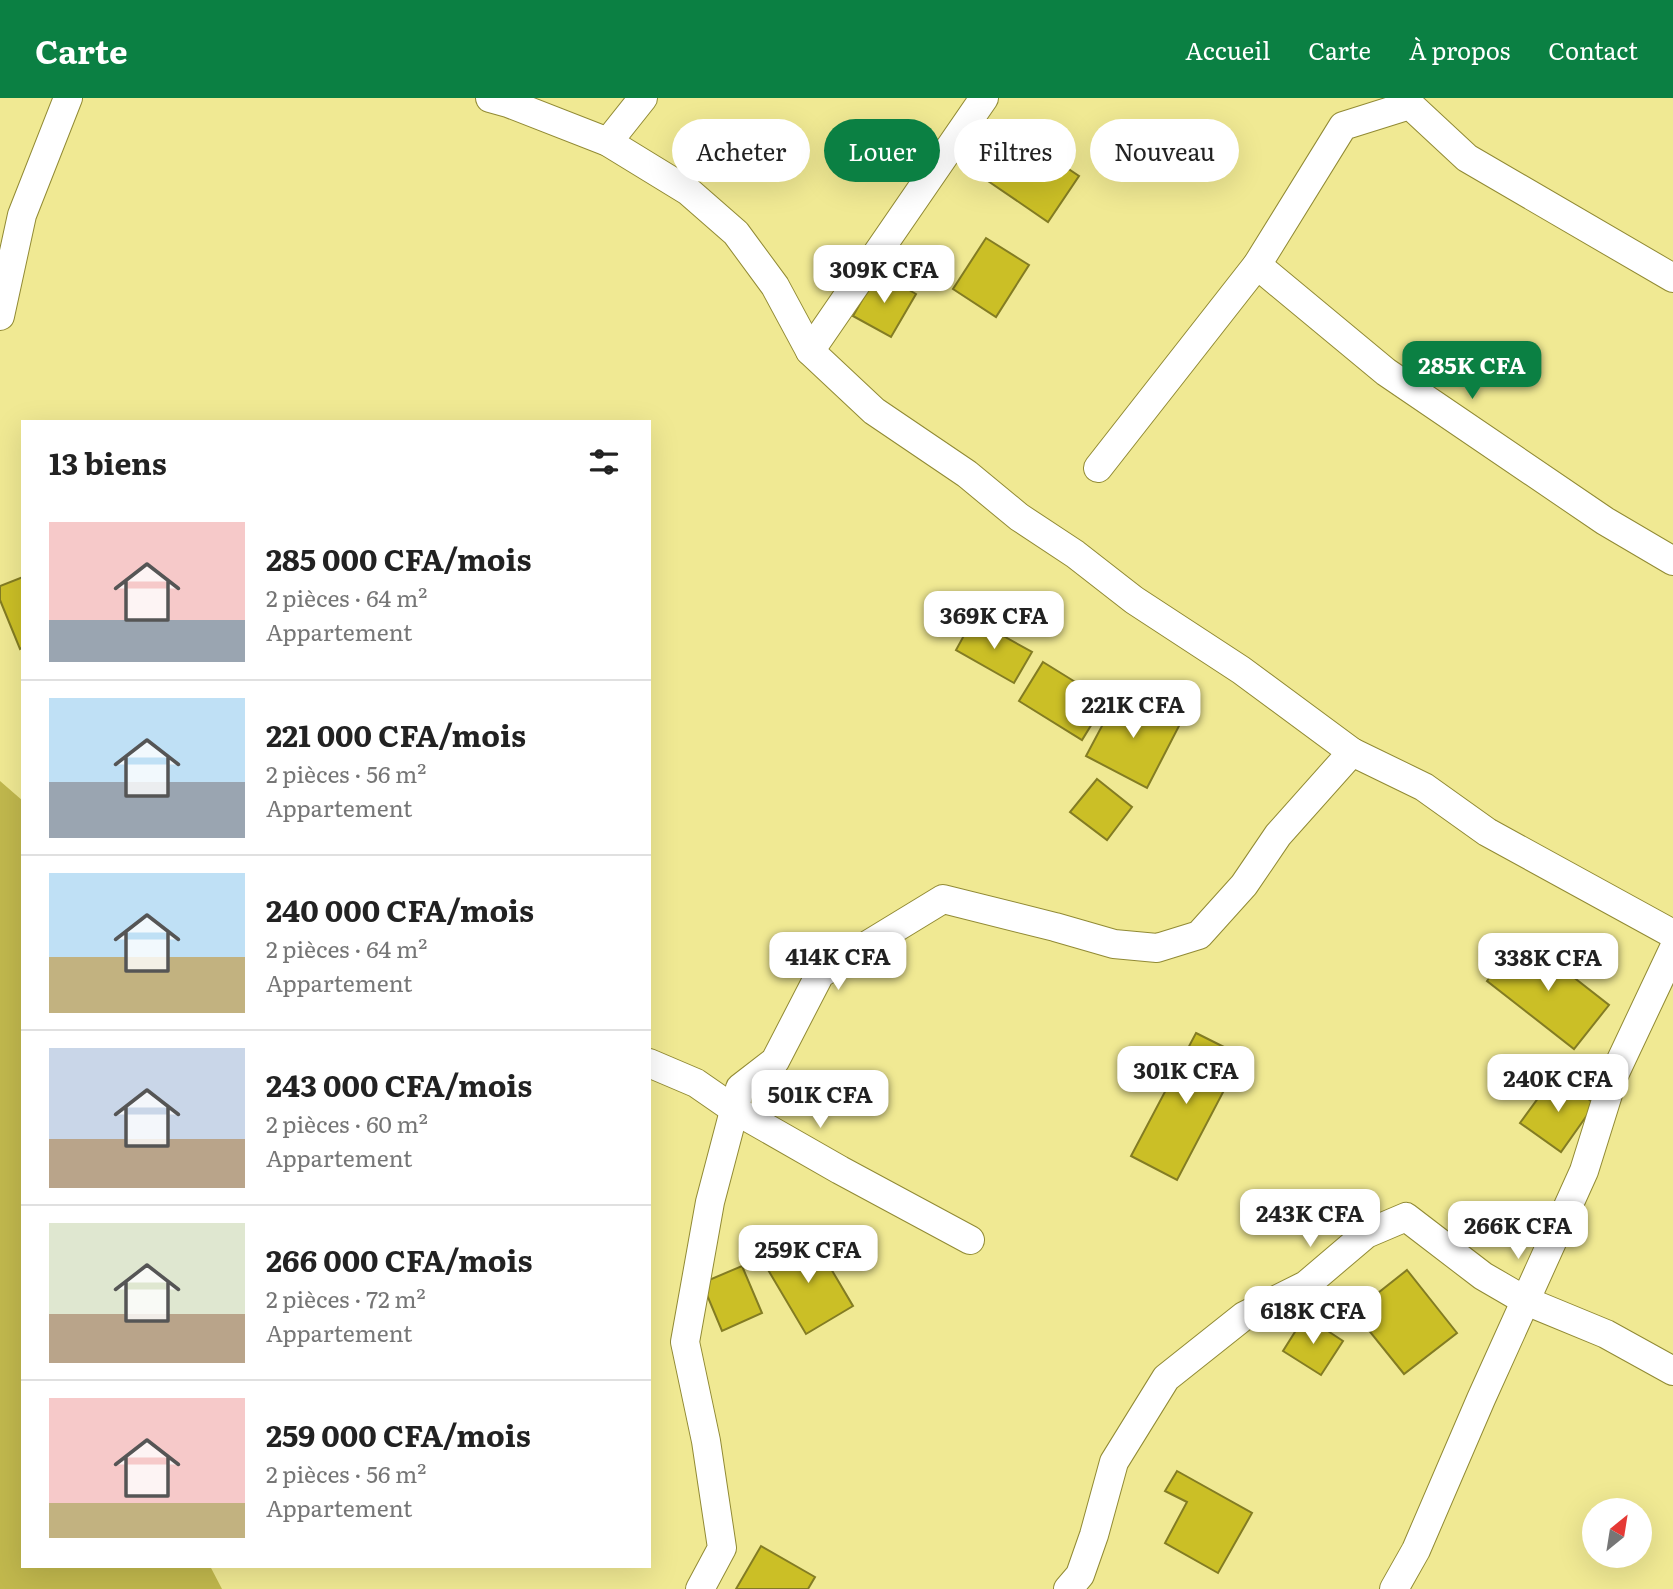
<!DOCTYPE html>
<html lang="fr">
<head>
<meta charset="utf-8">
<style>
  body { margin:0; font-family:Literata,serif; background:#f2f2f2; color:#222; height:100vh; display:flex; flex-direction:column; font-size:26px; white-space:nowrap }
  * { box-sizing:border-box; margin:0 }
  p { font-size:23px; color:#767676 }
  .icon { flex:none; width:38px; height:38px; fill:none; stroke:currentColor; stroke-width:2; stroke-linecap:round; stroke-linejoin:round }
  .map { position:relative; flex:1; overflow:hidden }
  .details { position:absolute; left:21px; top:322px; width:630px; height:1148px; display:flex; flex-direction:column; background:#fff; border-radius:0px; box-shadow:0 7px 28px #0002 }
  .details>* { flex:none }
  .top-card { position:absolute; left:672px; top:21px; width:665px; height:63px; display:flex; gap:14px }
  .needle { width:46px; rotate:30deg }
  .fabs { position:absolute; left:1582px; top:1400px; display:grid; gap:14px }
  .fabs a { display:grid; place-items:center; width:70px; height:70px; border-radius:50%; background:#fff; box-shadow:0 7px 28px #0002; font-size:35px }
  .price { position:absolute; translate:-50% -60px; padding:0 16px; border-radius:14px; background:#fff; color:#222; font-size:23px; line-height:46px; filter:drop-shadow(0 2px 4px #0008) }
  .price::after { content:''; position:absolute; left:50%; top:42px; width:21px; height:16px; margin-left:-10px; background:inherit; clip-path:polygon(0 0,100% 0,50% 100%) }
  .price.selected { background:#0b8043; color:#fff }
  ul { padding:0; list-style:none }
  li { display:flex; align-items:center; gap:21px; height:175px; padding:0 28px }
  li+li { border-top:2px solid #e0e0e0 }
  li span { display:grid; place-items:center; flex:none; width:196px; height:140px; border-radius:0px; color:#555 }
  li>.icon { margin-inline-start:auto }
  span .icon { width:84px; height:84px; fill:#fffc; stroke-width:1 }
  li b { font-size:30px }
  h2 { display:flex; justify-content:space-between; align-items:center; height:84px; padding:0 28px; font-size:30px }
  .pill { padding:0 24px; border-radius:32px; background:#fff; box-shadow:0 7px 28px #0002; font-size:24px; line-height:63px }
  .pill.selected { background:#0b8043; color:#fff }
  header { display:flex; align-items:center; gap:42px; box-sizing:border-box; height:98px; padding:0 35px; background:#0b8043; color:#fff }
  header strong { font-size:33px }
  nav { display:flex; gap:38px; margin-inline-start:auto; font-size:24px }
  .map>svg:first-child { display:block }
  .green { fill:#c1b84d }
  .building { fill:#cbbf26; stroke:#837c23; stroke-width:2 }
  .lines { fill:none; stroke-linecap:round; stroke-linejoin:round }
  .minor-casing { stroke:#918a34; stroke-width:30 }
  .minor { stroke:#fff; stroke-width:28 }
</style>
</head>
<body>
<header>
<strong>Carte</strong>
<nav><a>Accueil</a><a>Carte</a><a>À propos</a><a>Contact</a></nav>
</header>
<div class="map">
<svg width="1673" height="1491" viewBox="0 0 1673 1491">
  <rect width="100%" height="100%" fill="#f0e993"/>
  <!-- green -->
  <path class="green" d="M 0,683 L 23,703 L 23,1468 L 210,1468 L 222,1491 L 0,1491 Z"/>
  <!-- building -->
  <g class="building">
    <path d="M 1015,35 L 1079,78 L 1048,124 L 985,81 Z"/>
    <path d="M 986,140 L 1029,167 L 996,219 L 953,191 Z"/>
    <path d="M 878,174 L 916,196 L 891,239 L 853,218 Z"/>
    <path d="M 23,479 L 23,549 L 20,551 L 0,502 L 0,488 Z"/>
    <path d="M 973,521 L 1032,554 L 1014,585 L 956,552 Z"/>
    <path d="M 1043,564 L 1106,603 L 1082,642 L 1019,603 Z"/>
    <path d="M 1120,594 L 1180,626 L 1147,690 L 1086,658 Z"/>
    <path d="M 1097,681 L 1132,709 L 1107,742 L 1070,714 Z"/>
    <path d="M 1522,839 L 1609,907 L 1574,951 L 1487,883 Z"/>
    <path d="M 1196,935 L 1242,958 L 1177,1082 L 1131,1058 Z"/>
    <path d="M 1555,977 L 1595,1006 L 1561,1054 L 1520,1025 Z"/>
    <path d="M 811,1137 L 853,1208 L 806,1236 L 764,1165 Z"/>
    <path d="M 742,1168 L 762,1215 L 722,1233 L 702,1185 Z"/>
    <path d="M 1407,1172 L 1457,1235 L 1404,1276 L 1354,1214 Z"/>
    <path d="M 1305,1218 L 1343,1243 L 1321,1277 L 1283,1253 Z"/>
    <path d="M 1177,1373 L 1252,1415 L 1218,1475 L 1165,1445 L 1187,1404 L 1165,1393 Z"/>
    <path d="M 761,1448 L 815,1479 L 808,1491 L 736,1491 Z"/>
  </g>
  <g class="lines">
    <!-- minor casing -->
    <g class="minor-casing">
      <g id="minor">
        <path d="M 490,0 L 508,5 L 608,44 L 688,93 L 736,135 L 775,188 L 810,253 L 874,313 L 967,376 L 1019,419 L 1075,456 L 1134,502 L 1241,572 L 1352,654 L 1424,689 L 1487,734 L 1673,836"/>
        <path d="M 608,44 L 643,0"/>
        <path d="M 1257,167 L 1386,274 L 1605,423 L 1673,463"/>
        <path d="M 0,218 L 22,117 L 68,0"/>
        <path d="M 810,253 L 984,0"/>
        <path d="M 1098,370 L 1257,167 L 1343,28 L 1410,7 L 1467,60 L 1673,180"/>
        <path d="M 649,965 L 696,985 L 735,1012 L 840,1072 L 970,1142"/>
        <path d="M 700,1491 L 722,1450 L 706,1343 L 685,1244 L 710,1104 L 740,990 L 775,963 L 820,876 L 943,801 L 1055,829 L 1114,846 L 1157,850 L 1199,837 L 1244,787 L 1278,737 L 1352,654"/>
        <path d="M 1068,1491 L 1080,1477 L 1094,1437 L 1114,1364 L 1166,1280 L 1244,1218 L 1306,1187 L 1366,1136 L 1406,1119 L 1483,1178 L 1526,1203 L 1606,1236 L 1673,1273"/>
        <path d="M 1394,1491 L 1416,1452 L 1481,1301 L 1584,1073 L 1614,977 L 1673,852"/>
      </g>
    </g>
    <!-- minor -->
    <use href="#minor" class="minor"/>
  </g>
</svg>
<div class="fabs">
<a><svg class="needle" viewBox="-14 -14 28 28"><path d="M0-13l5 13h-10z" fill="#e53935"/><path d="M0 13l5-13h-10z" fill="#767676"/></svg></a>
</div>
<b class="price" style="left:884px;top:207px">309K CFA</b>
<b class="price selected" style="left:1472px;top:303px">285K CFA</b>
<b class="price" style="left:994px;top:553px">369K CFA</b>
<b class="price" style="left:1133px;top:642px">221K CFA</b>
<b class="price" style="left:838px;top:894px">414K CFA</b>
<b class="price" style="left:1548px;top:895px">338K CFA</b>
<b class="price" style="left:1186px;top:1008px">301K CFA</b>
<b class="price" style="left:1558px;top:1016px">240K CFA</b>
<b class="price" style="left:820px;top:1032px">501K CFA</b>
<b class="price" style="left:1310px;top:1151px">243K CFA</b>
<b class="price" style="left:1518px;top:1163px">266K CFA</b>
<b class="price" style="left:808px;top:1187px">259K CFA</b>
<b class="price" style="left:1313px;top:1248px">618K CFA</b>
<div class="top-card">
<a class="pill">Acheter</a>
<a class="pill selected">Louer</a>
<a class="pill">Filtres</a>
<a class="pill">Nouveau</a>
</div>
<section class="details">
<h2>13 biens<svg class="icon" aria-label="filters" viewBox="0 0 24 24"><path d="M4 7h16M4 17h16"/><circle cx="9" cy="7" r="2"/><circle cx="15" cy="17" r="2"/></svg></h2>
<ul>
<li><span style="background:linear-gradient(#f6c9c9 70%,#9aa5b1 0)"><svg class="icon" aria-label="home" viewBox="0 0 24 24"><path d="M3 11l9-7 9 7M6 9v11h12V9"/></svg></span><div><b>285 000 CFA/mois</b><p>2 pièces · 64 m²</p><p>Appartement</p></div></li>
<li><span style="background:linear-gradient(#bfe0f5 60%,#9aa5b1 0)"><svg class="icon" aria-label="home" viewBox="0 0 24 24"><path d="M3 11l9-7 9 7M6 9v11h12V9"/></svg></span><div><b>221 000 CFA/mois</b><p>2 pièces · 56 m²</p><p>Appartement</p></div></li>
<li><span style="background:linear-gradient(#bfe0f5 60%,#c2b280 0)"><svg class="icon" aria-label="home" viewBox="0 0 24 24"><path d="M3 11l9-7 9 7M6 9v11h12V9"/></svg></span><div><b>240 000 CFA/mois</b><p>2 pièces · 64 m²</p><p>Appartement</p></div></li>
<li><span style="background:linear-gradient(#c9d6e8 65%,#b9a48a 0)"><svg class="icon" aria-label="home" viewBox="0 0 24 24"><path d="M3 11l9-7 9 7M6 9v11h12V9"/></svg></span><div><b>243 000 CFA/mois</b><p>2 pièces · 60 m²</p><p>Appartement</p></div></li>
<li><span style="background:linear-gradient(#dfe7d0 65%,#b9a48a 0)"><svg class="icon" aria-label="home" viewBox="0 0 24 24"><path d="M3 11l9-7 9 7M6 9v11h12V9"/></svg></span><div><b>266 000 CFA/mois</b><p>2 pièces · 72 m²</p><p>Appartement</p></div></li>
<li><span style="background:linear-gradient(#f6c9c9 75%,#c2b280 0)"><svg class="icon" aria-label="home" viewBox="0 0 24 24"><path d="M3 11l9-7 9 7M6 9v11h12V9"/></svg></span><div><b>259 000 CFA/mois</b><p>2 pièces · 56 m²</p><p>Appartement</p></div></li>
</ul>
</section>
</div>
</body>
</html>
